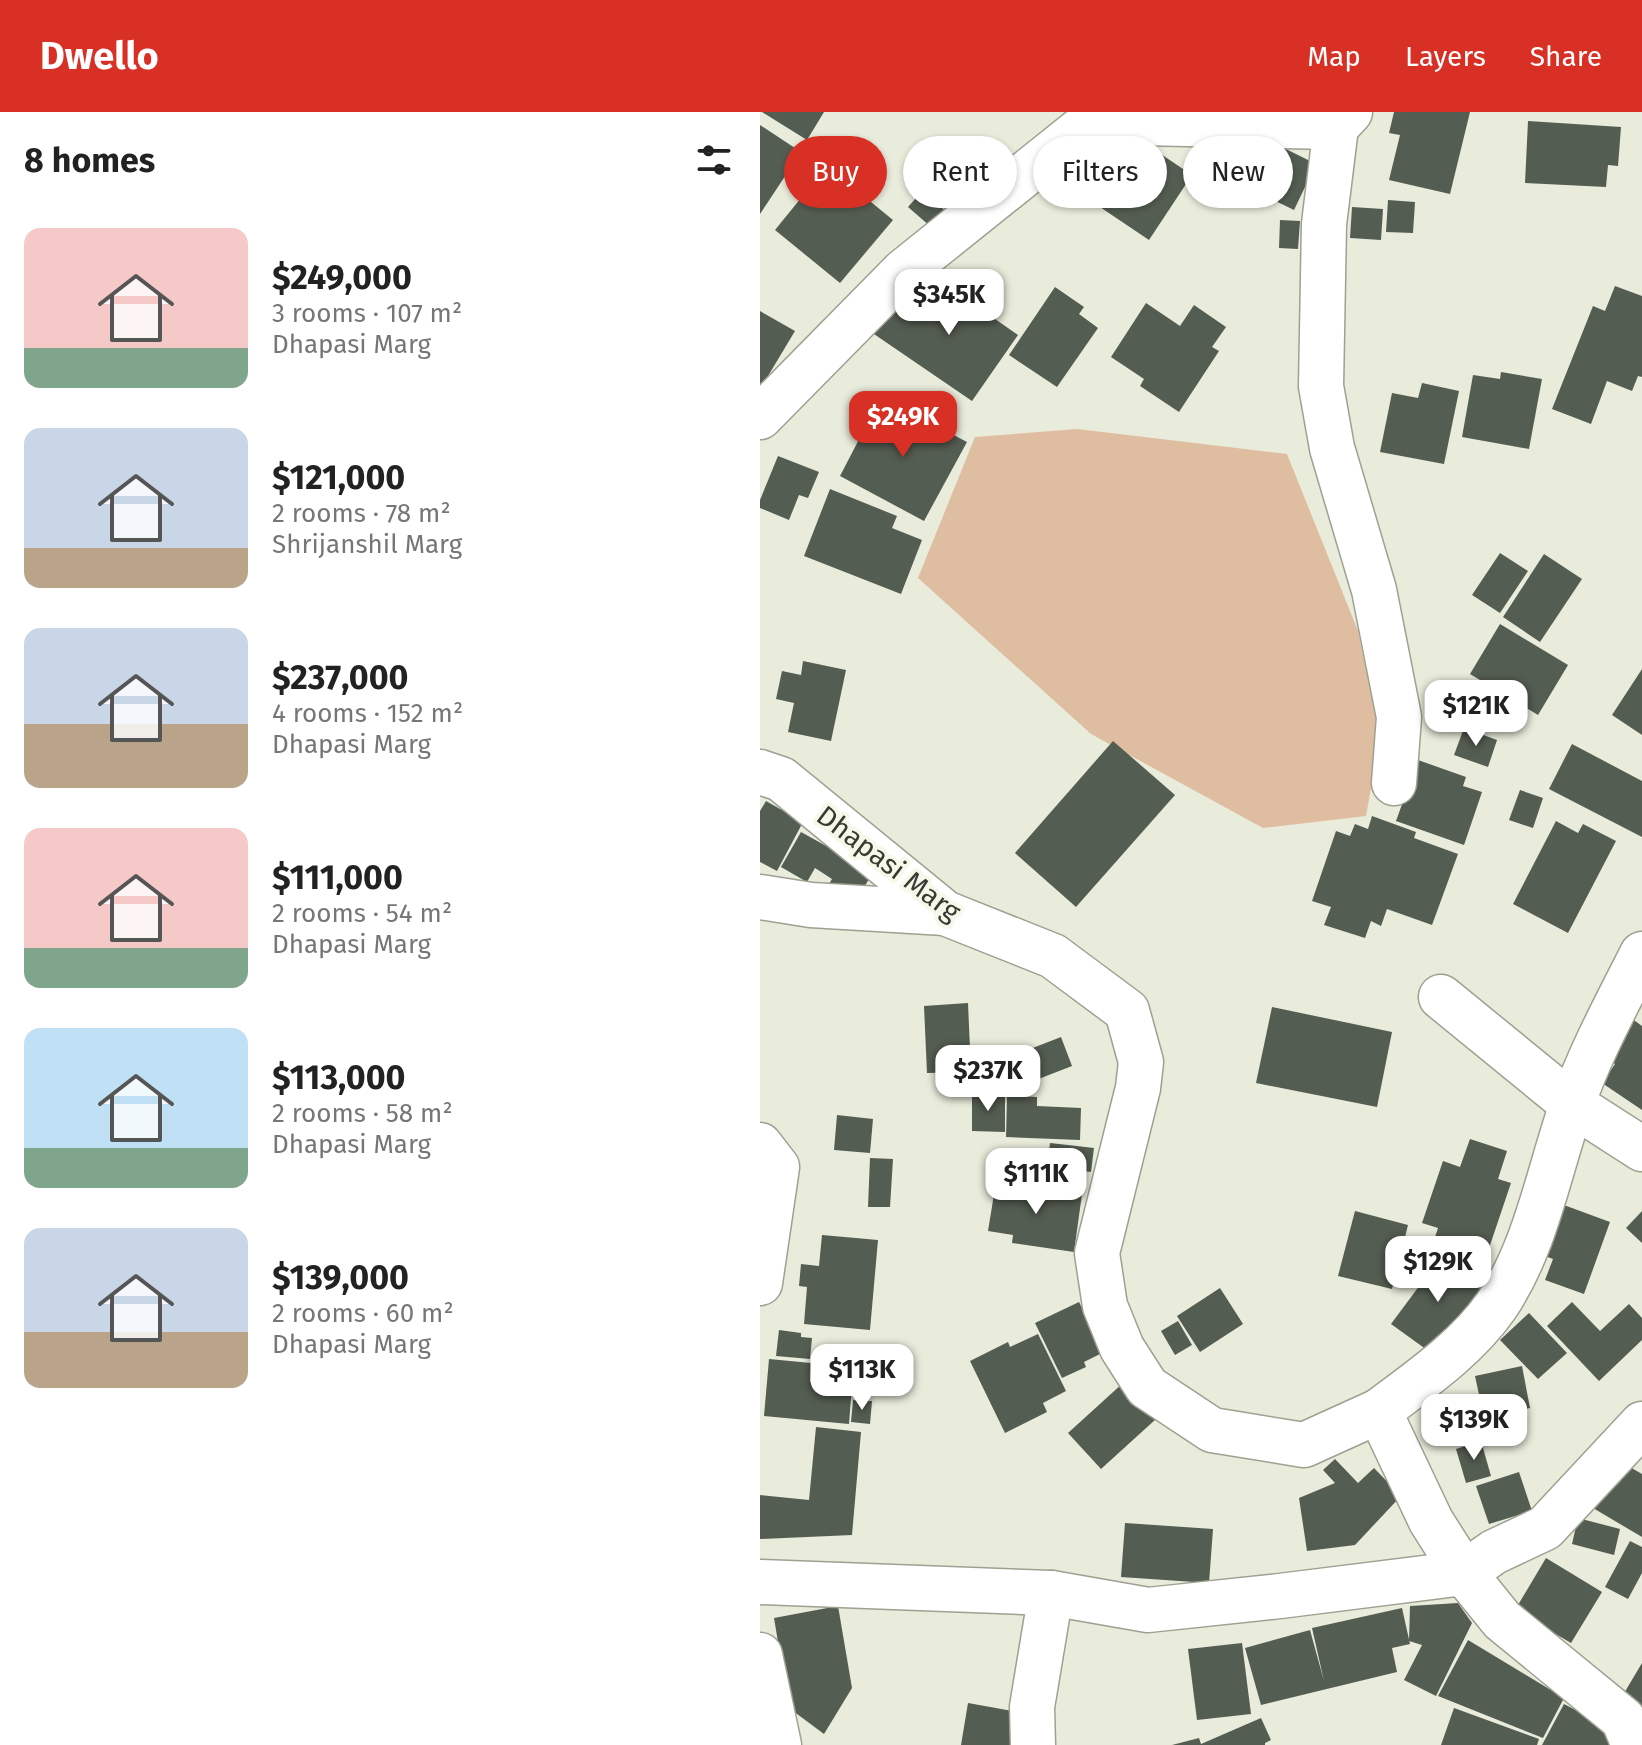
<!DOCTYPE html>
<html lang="en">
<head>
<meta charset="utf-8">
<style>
  body { margin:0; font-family:"Fira Sans",sans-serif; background:#f2f2f2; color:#222; height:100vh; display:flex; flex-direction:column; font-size:30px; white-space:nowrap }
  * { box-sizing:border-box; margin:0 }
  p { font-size:26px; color:#767676 }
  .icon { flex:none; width:44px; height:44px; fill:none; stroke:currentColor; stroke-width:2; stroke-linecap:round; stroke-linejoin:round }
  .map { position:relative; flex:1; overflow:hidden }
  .drawer { display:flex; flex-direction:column; background:#fff; width:760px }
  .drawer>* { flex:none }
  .top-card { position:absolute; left:24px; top:24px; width:738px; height:72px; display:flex; gap:16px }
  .price { position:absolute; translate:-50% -68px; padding:0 18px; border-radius:16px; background:#fff; color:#222; font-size:26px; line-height:52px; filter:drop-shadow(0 2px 4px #0008) }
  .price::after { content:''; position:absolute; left:50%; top:48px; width:24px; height:18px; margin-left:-12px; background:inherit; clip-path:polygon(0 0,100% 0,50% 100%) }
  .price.selected { background:#d93025; color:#fff }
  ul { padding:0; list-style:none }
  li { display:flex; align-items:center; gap:24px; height:200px; padding:0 24px }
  li span { display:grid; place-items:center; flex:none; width:224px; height:160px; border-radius:16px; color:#555 }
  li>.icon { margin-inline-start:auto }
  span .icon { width:96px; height:96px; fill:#fffc; stroke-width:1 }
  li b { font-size:34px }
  h2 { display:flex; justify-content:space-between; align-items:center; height:96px; padding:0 24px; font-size:34px }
  .chip { padding:0 28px; border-radius:36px; background:#fff; box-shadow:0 2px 6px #0004; font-size:28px; line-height:72px }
  .chip.selected { background:#d93025; color:#fff }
  header { display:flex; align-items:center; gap:48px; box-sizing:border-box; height:112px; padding:0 40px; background:#d93025; color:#fff }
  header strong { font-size:38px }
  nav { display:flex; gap:44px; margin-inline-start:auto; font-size:28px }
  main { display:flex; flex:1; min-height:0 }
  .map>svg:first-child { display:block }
  .green { fill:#dfbda1 }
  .building { fill:#545d52 }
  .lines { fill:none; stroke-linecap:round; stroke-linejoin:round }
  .minor-casing { stroke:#9ea091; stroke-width:47 }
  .minor { stroke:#fff; stroke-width:44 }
  .labels { text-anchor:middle; stroke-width:8; stroke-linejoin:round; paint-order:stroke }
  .street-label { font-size:28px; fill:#393a33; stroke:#f6f8e9 }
</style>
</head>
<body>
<header>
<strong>Dwello</strong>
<nav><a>Map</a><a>Layers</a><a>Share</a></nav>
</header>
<main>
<section class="drawer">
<h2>8 homes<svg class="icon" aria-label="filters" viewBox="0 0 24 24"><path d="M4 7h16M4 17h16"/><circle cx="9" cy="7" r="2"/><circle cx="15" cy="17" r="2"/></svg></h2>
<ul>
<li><span style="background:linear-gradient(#f6c9c9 75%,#7fa58c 0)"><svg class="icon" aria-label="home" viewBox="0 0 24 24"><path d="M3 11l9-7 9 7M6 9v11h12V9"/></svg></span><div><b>$249,000</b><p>3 rooms · 107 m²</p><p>Dhapasi Marg</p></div></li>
<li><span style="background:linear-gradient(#c9d6e8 75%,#b9a48a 0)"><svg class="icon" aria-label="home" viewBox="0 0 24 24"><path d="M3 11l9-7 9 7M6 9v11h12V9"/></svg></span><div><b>$121,000</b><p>2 rooms · 78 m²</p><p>Shrijanshil Marg</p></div></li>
<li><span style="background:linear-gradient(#c9d6e8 60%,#b9a48a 0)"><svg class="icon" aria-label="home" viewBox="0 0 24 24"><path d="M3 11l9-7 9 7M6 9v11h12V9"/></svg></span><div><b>$237,000</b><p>4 rooms · 152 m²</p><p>Dhapasi Marg</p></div></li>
<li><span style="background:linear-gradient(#f6c9c9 75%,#7fa58c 0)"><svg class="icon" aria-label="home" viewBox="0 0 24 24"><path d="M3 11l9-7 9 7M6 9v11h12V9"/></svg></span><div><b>$111,000</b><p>2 rooms · 54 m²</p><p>Dhapasi Marg</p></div></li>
<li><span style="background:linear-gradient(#bfe0f5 75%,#7fa58c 0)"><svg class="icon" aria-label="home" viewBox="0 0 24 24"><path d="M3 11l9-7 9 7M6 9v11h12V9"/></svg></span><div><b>$113,000</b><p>2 rooms · 58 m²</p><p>Dhapasi Marg</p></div></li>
<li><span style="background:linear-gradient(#c9d6e8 65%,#b9a48a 0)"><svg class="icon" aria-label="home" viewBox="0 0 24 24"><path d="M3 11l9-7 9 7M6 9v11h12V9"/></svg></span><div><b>$139,000</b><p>2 rooms · 60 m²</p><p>Dhapasi Marg</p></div></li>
</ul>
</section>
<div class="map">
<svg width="882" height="1633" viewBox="0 0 882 1633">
  <rect width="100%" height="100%" fill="#e9ebdb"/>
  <!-- green -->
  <path class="green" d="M 317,317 L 527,342 L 598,519 L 620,626 L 606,704 L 503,716 L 331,622 L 158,466 L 215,325 Z"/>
  <!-- building -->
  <g class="building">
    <path d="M 2,0 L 64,0 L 47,28 Z"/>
    <path d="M 634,0 L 710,0 L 690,82 L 629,68 L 640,23 L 629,21 Z"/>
    <path d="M 768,9 L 861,15 L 858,54 L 848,53 L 846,75 L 765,71 Z"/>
    <path d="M 0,13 L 41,40 L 0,102 Z"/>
    <path d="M 377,26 L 432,63 L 389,128 L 334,91 Z"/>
    <path d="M 320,29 L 355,53 L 336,81 L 300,58 Z"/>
    <path d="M 518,33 L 556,52 L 534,98 L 495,79 Z"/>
    <path d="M 67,54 L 133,108 L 80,171 L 15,118 Z"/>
    <path d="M 163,78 L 192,105 L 178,121 L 148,95 Z"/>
    <path d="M 628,88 L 655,90 L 653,121 L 626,120 Z"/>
    <path d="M 592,95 L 623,97 L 621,128 L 590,126 Z"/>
    <path d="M 520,108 L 540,109 L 538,137 L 519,136 Z"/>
    <path d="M 201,169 L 232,189 L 225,200 L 258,223 L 212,289 L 111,220 L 135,185 L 157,200 L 171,179 L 187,190 Z"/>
    <path d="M 855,174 L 882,184 L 882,265 L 878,264 L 872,279 L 847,269 L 831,312 L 792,297 L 833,194 L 845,199 Z"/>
    <path d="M 295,175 L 324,195 L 319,202 L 338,216 L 297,275 L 249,243 Z"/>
    <path d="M 386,191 L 420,214 L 434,193 L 466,215 L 452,235 L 459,239 L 419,300 L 380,274 L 384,267 L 351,245 Z"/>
    <path d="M 0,199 L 35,219 L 2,274 L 0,273 Z"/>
    <path d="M 741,260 L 782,267 L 769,337 L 702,325 L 713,263 L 740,267 Z"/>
    <path d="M 662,271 L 699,279 L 684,352 L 620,340 L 632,281 L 658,286 Z"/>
    <path d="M 121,285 L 207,330 L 164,409 L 80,364 Z"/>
    <path d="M 18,344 L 59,360 L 48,386 L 39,383 L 29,408 L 0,396 L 0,388 Z"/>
    <path d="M 70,377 L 137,404 L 132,416 L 162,428 L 141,482 L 44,444 Z"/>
    <path d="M 740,441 L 768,459 L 740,501 L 712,483 Z"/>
    <path d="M 784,442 L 822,467 L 780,530 L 743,505 Z"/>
    <path d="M 740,512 L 808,553 L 778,603 L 710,562 Z"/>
    <path d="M 43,549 L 86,558 L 71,629 L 28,620 L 34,591 L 16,587 L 22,559 L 41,563 Z"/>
    <path d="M 882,557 L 882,623 L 852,603 Z"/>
    <path d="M 704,616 L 737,628 L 728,655 L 694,643 Z"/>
    <path d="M 353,629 L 415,683 L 316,795 L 255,741 Z"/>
    <path d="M 812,632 L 882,669 L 882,725 L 789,677 Z"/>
    <path d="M 658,648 L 706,665 L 703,674 L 722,680 L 704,733 L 636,709 Z"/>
    <path d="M 760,678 L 783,686 L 773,716 L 749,708 Z"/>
    <path d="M 6,689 L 43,710 L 17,759 L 0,750 L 0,699 Z"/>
    <path d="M 612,704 L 656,720 L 654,726 L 698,742 L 672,813 L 627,797 L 621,814 L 611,809 L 605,826 L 564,813 L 571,795 L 552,789 L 576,719 L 590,724 L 595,712 L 608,717 Z"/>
    <path d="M 796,709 L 818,721 L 823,712 L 856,729 L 808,821 L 753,792 Z"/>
    <path d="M 41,720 L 113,760 L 102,779 L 69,772 L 72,767 L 55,756 L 47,770 L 21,755 Z"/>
    <path d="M 208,891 L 211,960 L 167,961 L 164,894 Z"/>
    <path d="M 512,895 L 632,920 L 617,995 L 496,971 Z"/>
    <path d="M 871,906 L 882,914 L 882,998 L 842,971 L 855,952 L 845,944 Z"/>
    <path d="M 301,925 L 312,954 L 237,983 L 226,954 Z"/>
    <path d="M 212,982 L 245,984 L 245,1020 L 212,1019 Z"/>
    <path d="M 247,984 L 277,985 L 277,994 L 321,996 L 320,1028 L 246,1025 Z"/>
    <path d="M 77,1003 L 113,1007 L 110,1041 L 74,1038 Z"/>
    <path d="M 710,1027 L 747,1039 L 738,1067 L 751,1071 L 724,1151 L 672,1134 L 678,1116 L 662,1111 L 683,1049 L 700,1055 Z"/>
    <path d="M 290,1031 L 334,1036 L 331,1060 L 287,1055 Z"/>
    <path d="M 110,1046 L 133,1047 L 130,1095 L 108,1095 Z"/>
    <path d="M 236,1070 L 322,1082 L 314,1140 L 252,1131 L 253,1123 L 228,1119 Z"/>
    <path d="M 793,1089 L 850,1110 L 824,1182 L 785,1168 L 793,1147 L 774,1140 Z"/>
    <path d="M 595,1099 L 648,1113 L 632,1177 L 578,1164 Z"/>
    <path d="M 882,1099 L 882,1131 L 866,1116 Z"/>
    <path d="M 62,1123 L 118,1128 L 110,1218 L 44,1212 L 47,1175 L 39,1174 L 41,1152 L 59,1154 Z"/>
    <path d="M 683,1142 L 726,1173 L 674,1243 L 631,1212 Z"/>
    <path d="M 460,1176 L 483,1212 L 440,1240 L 417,1204 Z"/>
    <path d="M 319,1190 L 344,1240 L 324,1250 L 326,1255 L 302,1266 L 275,1211 Z"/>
    <path d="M 812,1190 L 840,1219 L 869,1192 L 882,1206 L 882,1228 L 839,1269 L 787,1214 Z"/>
    <path d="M 769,1201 L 807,1241 L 778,1267 L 740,1228 Z"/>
    <path d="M 418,1209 L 432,1233 L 415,1243 L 401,1219 Z"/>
    <path d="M 19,1218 L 41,1221 L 41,1225 L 52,1226 L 50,1247 L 16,1244 Z"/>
    <path d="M 278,1222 L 306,1279 L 283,1291 L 287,1300 L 245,1321 L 210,1249 L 248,1230 L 250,1235 Z"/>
    <path d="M 9,1247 L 51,1251 L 50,1270 L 92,1273 L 89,1312 L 4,1304 Z"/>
    <path d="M 762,1254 L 770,1296 L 724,1306 L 715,1264 Z"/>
    <path d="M 363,1271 L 396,1307 L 341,1357 L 308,1321 Z"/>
    <path d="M 93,1288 L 112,1289 L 110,1312 L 91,1310 Z"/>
    <path d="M 56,1315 L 101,1320 L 92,1423 L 0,1427 L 0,1383 L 49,1388 Z"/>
    <path d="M 721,1329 L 731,1364 L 706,1371 L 696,1337 Z"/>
    <path d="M 575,1347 L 598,1371 L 614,1356 L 641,1384 L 595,1433 L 547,1439 L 539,1386 L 575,1371 L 563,1358 Z"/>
    <path d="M 861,1350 L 882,1362 L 882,1425 L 833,1396 Z"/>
    <path d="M 759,1360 L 772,1399 L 729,1412 L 716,1374 Z"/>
    <path d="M 818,1406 L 860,1417 L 854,1443 L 812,1432 Z"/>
    <path d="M 365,1411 L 453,1417 L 449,1471 L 361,1465 Z"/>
    <path d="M 870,1429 L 882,1435 L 882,1461 L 868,1487 L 845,1475 Z"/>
    <path d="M 786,1446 L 842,1480 L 811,1531 L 755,1498 Z"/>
    <path d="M 698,1491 L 712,1511 L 676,1584 L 644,1568 L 662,1533 L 649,1529 L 650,1494 Z"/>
    <path d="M 78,1494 L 92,1576 L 64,1622 L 29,1596 L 14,1506 Z"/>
    <path d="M 642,1496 L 650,1532 L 632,1536 L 637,1560 L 501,1593 L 485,1536 L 550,1518 L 564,1569 L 552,1516 Z"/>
    <path d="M 708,1528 L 804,1586 L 783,1626 L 678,1584 Z"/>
    <path d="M 482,1531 L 491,1602 L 437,1608 L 428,1537 Z"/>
    <path d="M 882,1551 L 882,1601 L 860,1588 Z"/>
    <path d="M 208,1591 L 258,1600 L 256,1633 L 201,1633 Z"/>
    <path d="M 804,1592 L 852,1617 L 851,1633 L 782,1633 Z"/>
    <path d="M 694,1596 L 779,1627 L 777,1633 L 681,1633 Z"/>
    <path d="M 501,1606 L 511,1628 L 505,1631 L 505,1633 L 412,1633 L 439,1626 L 441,1632 Z"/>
  </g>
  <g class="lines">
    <!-- minor casing -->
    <g class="minor-casing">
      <g id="minor">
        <path d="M 576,15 L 564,112 L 561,274 L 572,336 L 614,478 L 639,605 L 634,671"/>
        <path d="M 0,305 L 144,159 L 330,10 L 576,15 L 590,0"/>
        <path d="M 0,660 L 21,667 L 185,801 L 293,844 L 367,899 L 381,950 L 378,976 L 337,1141 L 345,1194 L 362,1236 L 387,1275 L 452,1318 L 544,1333 L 619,1299 L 671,1409 L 704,1461 L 742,1508 L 863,1607 L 874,1633"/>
        <path d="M 0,785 L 51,793 L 185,801"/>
        <path d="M 681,885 L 812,992 L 882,1037"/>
        <path d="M 0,1033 L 17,1055 L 0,1171"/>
        <path d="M 619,1299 C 659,1269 707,1236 736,1194 C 777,1134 789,1057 813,990 C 831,939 858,890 882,842"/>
        <path d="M 0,1470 L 291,1481 L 388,1498 L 520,1484 L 704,1461 L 734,1440 L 785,1416 L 882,1312"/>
        <path d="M 0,1543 L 19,1633"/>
        <path d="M 273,1633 L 272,1595 L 291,1481"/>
      </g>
    </g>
    <!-- minor -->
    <use href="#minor" class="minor"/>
  </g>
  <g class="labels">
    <!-- street labels -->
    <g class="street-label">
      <text transform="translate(129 751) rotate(37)" y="10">Dhapasi Marg</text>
    </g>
  </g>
</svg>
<b class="price" style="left:189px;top:225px">$345K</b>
<b class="price selected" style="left:143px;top:347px">$249K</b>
<b class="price" style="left:716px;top:636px">$121K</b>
<b class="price" style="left:228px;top:1001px">$237K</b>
<b class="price" style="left:276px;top:1104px">$111K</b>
<b class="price" style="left:678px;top:1192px">$129K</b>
<b class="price" style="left:102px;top:1300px">$113K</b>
<b class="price" style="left:714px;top:1350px">$139K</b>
<div class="top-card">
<a class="chip selected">Buy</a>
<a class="chip">Rent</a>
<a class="chip">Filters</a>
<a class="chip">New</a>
</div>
</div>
</main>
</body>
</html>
